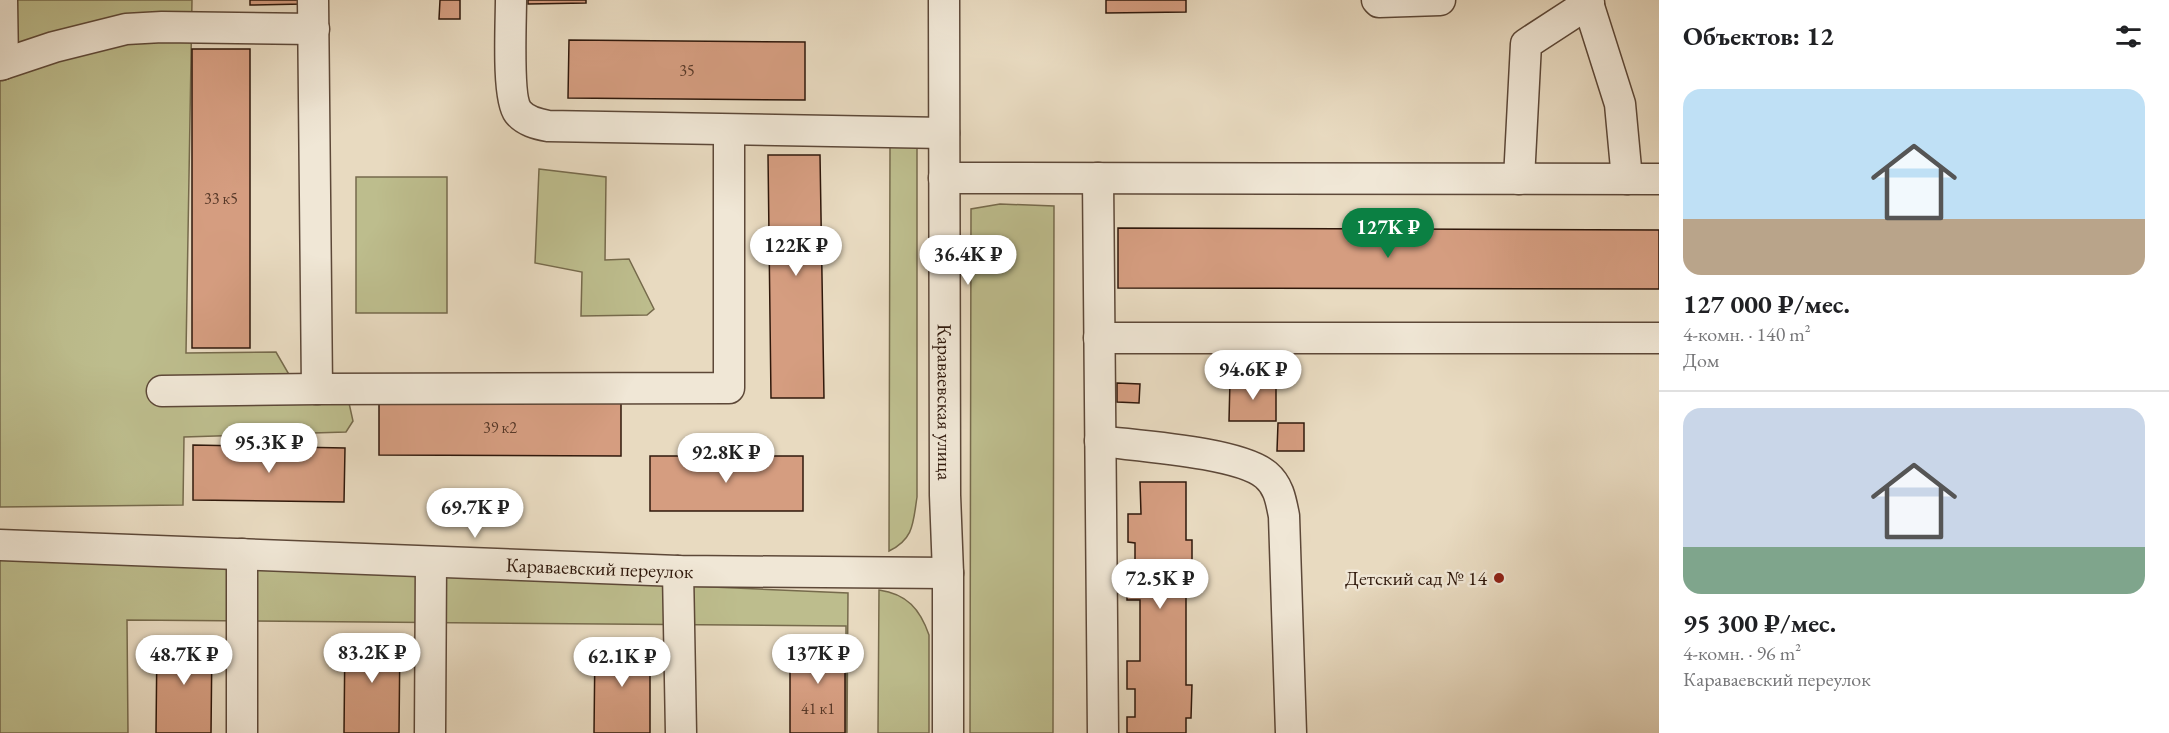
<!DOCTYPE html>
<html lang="ru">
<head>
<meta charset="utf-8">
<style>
  body { margin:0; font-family:"EB Garamond",serif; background:#f2f2f2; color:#202124; height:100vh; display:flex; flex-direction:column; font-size:22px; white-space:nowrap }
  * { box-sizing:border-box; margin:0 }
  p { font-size:20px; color:#757577 }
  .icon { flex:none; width:33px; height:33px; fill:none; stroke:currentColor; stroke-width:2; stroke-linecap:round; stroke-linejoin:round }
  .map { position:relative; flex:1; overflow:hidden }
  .details { display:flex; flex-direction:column; background:#fff; width:510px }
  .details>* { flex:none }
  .price { position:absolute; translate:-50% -51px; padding:0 14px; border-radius:21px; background:#fff; color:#222; font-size:20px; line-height:39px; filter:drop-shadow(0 2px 3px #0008) }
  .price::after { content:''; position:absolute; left:50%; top:36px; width:18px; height:14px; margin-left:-9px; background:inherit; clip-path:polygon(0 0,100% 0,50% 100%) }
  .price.selected { background:#0b8043; color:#fff }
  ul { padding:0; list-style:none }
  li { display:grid; align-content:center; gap:12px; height:318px; padding:0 24px }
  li+li { border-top:2px solid #e0e0e0 }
  li span { display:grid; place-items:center; height:186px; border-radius:18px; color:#555 }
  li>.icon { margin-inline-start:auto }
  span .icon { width:108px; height:108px; fill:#fffc; stroke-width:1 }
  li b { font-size:26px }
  h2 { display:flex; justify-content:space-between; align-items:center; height:72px; padding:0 24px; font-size:26px }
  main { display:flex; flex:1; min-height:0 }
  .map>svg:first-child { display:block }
  .green { fill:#bdbd8d; stroke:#766a4c; stroke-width:1.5 }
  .building { fill:#d59d80; stroke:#2f180b; stroke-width:1.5 }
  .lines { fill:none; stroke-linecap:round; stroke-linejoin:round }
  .minor-casing { stroke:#5d4838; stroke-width:33 }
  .minor { stroke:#f0e7d6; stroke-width:30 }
  .poi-dot { fill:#8f2418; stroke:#f0e7d6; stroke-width:2 }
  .labels { text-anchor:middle; stroke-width:5; stroke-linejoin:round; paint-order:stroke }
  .number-label { font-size:16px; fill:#583928 }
  .street-label { font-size:20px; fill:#2f180b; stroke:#f0e7d6 }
  .poi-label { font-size:20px; fill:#2f180b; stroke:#f0e7d6; text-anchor:end }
</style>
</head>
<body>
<main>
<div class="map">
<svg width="1659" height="733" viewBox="0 0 1659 733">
  <rect width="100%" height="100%" fill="#e8dac0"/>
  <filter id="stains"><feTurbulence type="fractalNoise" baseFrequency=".00333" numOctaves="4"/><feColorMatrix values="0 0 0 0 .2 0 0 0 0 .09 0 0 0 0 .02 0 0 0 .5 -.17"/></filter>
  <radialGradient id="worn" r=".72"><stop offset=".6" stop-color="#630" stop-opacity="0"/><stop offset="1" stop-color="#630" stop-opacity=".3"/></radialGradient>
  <!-- green -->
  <g class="green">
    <path d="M 12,0 L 192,0 L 186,353 L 276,352 L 302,397 L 349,403 L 353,421 L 346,432 L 184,437 L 183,505 L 0,507 L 0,71 L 26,52 L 17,42 Z"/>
    <path d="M 890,146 L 917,146 L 917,497 C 913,523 914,539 889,551 Z"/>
    <path d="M 539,169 L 606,177 L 605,260 L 629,259 L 654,309 L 647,315 L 581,316 L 582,272 L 535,263 Z"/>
    <rect x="356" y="177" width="91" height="136"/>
    <path d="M 1000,204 L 1054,206 L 1053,733 L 970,733 L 971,209 Z"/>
    <path d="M 0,556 L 848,593 L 847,733 L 846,733 L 846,626 L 127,620 L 128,733 L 0,733 Z"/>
    <path d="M 879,590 C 907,594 920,609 929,635 L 929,733 L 878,733 Z"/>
  </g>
  <!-- building -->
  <g class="building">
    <path d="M 250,0 L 303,0 L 303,4 L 250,5 Z"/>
    <path d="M 440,0 L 460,0 L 460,19 L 439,19 Z"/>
    <path d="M 528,0 L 586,0 L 586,3 L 528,4 Z"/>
    <path d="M 1106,0 L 1186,0 L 1186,12 L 1106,13 Z"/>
    <path d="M 569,40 L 805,42 L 805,100 L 568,98 Z"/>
    <rect x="192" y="49" width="58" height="299"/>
    <path d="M 768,155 L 820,155 L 824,398 L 771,398 Z"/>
    <path d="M 1118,228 L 1659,230 L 1659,289 L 1118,288 Z"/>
    <path d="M 1230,380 L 1276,380 L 1276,421 L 1229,421 Z"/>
    <path d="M 1117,383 L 1140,384 L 1139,403 L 1117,402 Z"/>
    <path d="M 379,398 L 621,399 L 621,456 L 379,455 Z"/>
    <path d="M 1278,423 L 1304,423 L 1304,451 L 1277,451 Z"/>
    <path d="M 193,445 L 345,448 L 344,502 L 193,500 Z"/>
    <rect x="650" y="456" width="153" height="55"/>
    <path d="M 1140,482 L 1186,482 L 1186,540 L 1192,540 L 1192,573 L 1186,572 L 1186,685 L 1192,685 L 1191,718 L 1186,718 L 1186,733 L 1127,733 L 1127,717 L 1135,717 L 1135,689 L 1127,689 L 1127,661 L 1140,661 L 1140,600 L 1127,600 L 1127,571 L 1135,571 L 1135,543 L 1128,542 L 1128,514 L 1141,514 Z"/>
    <path d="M 345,634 L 400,634 L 399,733 L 344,733 Z"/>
    <rect x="790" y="637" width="55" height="96"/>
    <path d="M 157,639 L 212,639 L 211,733 L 156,733 Z"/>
    <path d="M 595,643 L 650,643 L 650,733 L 594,733 Z"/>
  </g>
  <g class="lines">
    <!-- minor casing -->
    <g class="minor-casing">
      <g id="minor">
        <path d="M 313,0 L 317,389 L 729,388 L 729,131"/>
        <path d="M 511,0 C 511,21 507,98 518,112 C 525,121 537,124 548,126 L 944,133"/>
        <path id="s1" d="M 944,0 L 945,495 L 948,573 L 948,733"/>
        <path d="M 1377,0 L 1379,2 L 1440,0"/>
        <path d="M 1587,0 L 1620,104 L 1627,179"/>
        <path d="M 3,64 L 54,47 L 126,29 L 162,27 L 314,29"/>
        <path d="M 0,65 L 3,64 L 2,0"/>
        <path d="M 944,178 L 1659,179"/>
        <path d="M 1098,178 L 1103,733"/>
        <path d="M 1519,179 L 1526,44 L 1589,3"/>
        <path d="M 1099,338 L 1659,338"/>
        <path d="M 162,391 L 317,389"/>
        <path d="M 1100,441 C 1138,446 1239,452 1266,475 C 1279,486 1281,501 1284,516 L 1291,733"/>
        <path id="s2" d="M 0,545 L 678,571 L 948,573"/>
        <path d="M 678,571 L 681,733"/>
        <path d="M 242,733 L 242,554"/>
        <path d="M 430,733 L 431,562"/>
      </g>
    </g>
    <!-- minor -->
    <use href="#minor" class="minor"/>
  </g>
  <!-- markers -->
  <circle class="poi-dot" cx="1499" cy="578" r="6"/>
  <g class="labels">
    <!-- number labels -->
    <g class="number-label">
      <text x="687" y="76">35</text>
      <text x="221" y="204">33 к5</text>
      <text x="500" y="433">39 к2</text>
      <text x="818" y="714">41 к1</text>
    </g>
    <!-- street labels -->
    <g class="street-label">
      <text dy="7" stroke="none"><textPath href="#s1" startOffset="402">Караваевская улица</textPath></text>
      <text dy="7" stroke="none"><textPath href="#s2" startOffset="600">Караваевский переулок</textPath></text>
    </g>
    <!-- poi labels -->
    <g class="poi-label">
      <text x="1487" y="585">Детский сад № 14</text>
    </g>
  </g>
  <rect width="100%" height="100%" filter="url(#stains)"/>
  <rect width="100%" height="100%" fill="url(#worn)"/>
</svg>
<b class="price selected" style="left:1388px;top:259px">127K ₽</b>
<b class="price" style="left:796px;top:277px">122K ₽</b>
<b class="price" style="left:968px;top:286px">36.4K ₽</b>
<b class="price" style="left:1253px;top:401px">94.6K ₽</b>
<b class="price" style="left:269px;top:474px">95.3K ₽</b>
<b class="price" style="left:726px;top:484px">92.8K ₽</b>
<b class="price" style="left:475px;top:539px">69.7K ₽</b>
<b class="price" style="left:1160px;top:610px">72.5K ₽</b>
<b class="price" style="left:372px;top:684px">83.2K ₽</b>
<b class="price" style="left:818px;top:685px">137K ₽</b>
<b class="price" style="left:184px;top:686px">48.7K ₽</b>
<b class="price" style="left:622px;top:688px">62.1K ₽</b>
</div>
<section class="details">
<h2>Объектов: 12<svg class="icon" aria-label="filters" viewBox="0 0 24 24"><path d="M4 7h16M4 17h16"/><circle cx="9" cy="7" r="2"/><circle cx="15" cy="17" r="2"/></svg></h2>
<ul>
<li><span style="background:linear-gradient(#bfe0f5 70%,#b9a48a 0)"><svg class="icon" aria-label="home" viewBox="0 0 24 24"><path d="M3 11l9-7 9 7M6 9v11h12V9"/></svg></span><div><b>127 000 ₽/мес.</b><p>4-комн. · 140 m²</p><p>Дом</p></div></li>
<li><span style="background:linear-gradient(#c9d6e8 75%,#7fa58c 0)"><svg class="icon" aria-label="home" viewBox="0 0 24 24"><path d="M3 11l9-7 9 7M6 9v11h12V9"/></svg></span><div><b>95 300 ₽/мес.</b><p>4-комн. · 96 m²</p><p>Караваевский переулок</p></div></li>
</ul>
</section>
</main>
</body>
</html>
